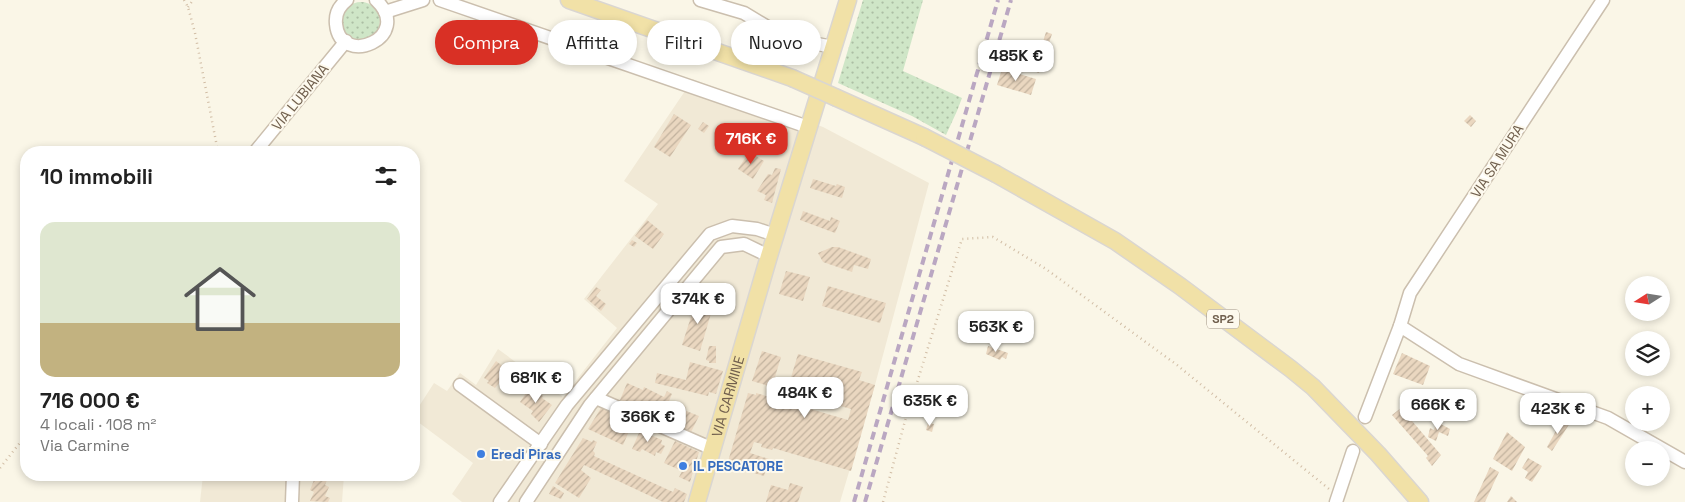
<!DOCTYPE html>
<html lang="it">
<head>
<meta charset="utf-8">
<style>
  body { margin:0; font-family:"Space Grotesk",sans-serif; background:#f6f6f6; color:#222; height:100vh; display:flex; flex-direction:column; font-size:19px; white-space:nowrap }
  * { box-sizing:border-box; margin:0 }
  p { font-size:16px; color:#767676 }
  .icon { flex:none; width:28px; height:28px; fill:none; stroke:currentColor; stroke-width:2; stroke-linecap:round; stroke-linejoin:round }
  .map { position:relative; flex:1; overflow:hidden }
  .panel { position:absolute; left:20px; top:146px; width:400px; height:335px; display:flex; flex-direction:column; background:#fff; border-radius:20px; box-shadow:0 2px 8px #0003 }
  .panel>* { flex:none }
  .top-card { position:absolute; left:435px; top:20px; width:475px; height:45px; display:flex; gap:10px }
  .needle { width:32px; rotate:258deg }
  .buttons { position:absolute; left:1625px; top:276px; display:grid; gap:10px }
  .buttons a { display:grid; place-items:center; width:45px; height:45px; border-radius:50%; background:#fff; box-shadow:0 2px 8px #0003; font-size:25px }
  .price { position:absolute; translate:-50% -42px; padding:0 11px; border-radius:10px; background:#fff; color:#222; font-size:16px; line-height:32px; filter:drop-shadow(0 1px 2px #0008) }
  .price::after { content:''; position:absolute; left:50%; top:30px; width:15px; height:11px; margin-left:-8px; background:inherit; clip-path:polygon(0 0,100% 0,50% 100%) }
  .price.on { background:#d93025; color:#fff }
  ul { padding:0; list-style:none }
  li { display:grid; align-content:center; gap:10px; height:265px; padding:0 20px }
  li+li { border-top:1px solid #e0e0e0 }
  li span { display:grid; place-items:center; height:155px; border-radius:15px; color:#555 }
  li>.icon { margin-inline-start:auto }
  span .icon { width:90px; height:90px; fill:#fffc; stroke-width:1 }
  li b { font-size:21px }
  h2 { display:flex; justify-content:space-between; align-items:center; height:60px; padding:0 20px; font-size:21px }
  .pill { padding:0 18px; border-radius:22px; background:#fff; box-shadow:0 2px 8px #0003; font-size:18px; line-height:45px }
  .pill.on { background:#d93025; color:#fff }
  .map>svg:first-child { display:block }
  .residential { fill:#f1e9d6 }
  .grass { fill:url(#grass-dots) }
  .building { fill:url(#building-hatch) }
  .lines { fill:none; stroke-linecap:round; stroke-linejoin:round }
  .minor-casing { stroke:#cbbfae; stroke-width:15 }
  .major-casing { stroke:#dad6d1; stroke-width:19 }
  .path { stroke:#d1bda5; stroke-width:2.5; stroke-dasharray:1 4; stroke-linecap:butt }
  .minor { stroke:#fff; stroke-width:12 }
  .major { stroke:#f1e1a7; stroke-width:16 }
  .rail { stroke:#baa7c2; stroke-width:4; stroke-dasharray:8 5; stroke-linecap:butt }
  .major-bridge-casing { stroke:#dad6d1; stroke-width:19; stroke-linecap:butt }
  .major-bridge { stroke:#f1e1a7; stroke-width:16 }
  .shop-dot { fill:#3f7fe0; stroke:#fdf9ed; stroke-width:2 }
  .labels { text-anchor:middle; stroke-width:4; stroke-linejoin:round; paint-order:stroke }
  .shield { fill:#fdf9ed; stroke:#9b8e7e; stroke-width:1 }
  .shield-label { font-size:12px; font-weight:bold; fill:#71604e }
  .street-label { font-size:14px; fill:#71604e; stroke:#fdf9ed }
  .shop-label { font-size:14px; font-weight:bold; fill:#366cbe; stroke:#fdf9ed; text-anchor:start }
</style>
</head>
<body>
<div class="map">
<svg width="1685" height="502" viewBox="0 0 1685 502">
  <defs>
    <pattern id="grass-dots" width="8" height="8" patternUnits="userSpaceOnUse" patternTransform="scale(1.25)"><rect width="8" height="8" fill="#cfe6c7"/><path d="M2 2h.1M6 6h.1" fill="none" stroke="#acbea4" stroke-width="1.8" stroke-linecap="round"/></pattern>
    <pattern id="building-hatch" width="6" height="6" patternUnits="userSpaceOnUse" patternTransform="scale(1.25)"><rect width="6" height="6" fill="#ead7c0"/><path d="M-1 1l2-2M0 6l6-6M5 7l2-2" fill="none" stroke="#c2b29e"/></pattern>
  </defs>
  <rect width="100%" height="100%" fill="#faf6e7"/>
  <!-- residential -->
  <g class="residential">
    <path d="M 692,79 L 823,127 L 929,183 L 875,385 L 840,502 L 462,502 L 452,494 L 473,463 L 414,419 L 414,414 L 434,383 L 447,391 L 460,373 L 476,385 L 498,349 L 563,397 L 617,328 L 584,299 L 658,204 L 624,181 L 685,91 Z"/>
    <path d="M 203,475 L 344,475 L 342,502 L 200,502 Z"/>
  </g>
  <!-- grass -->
  <g class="grass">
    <path d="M 863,0 L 923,0 L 903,71 L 962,98 L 957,111 L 946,135 L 912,116 L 838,83 Z"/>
    <circle cx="361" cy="21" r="19"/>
  </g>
  <!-- building -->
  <g class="building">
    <path d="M 1046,32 L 1052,34 L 1039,73 L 1017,65 L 1025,43 L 1041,48 Z"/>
    <path d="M 1002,69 L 1036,79 L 1031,95 L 997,85 Z"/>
    <path d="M 674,114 L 691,125 L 670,157 L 654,147 Z"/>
    <path d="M 1470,115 L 1476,121 L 1471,127 L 1464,121 Z"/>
    <path d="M 703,122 L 709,126 L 704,133 L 698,129 Z"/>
    <path d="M 749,152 L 764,161 L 753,179 L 738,169 Z"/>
    <path d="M 775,168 L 781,169 L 772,203 L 764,200 L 766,195 L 757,191 L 768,174 L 772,175 Z"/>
    <path d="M 813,179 L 836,186 L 837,184 L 845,187 L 842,198 L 810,188 Z"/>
    <path d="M 803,211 L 830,221 L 831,217 L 840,221 L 835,233 L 800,220 Z"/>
    <path d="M 647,220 L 664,234 L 653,249 L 635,236 Z"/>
    <path d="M 632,240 L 637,243 L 634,247 L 629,244 Z"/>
    <path d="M 832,247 L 838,247 L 871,259 L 868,269 L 854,265 L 852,272 L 823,262 L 818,253 Z"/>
    <path d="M 786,271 L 810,277 L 803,301 L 779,294 Z"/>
    <path d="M 828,286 L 886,303 L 880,323 L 822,306 Z"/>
    <path d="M 596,287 L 601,290 L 596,296 L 606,304 L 601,311 L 587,299 Z"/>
    <path d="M 697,298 L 714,303 L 700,351 L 682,345 Z"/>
    <path d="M 709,346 L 716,346 L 716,363 L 709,363 L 709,361 L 706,360 Z"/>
    <path d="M 988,346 L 1008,353 L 1006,359 L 1002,357 L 1000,360 L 986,354 Z"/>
    <path d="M 762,351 L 781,357 L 772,387 L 752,381 Z"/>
    <path d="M 1402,353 L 1430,366 L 1423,385 L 1393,374 Z"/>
    <path d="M 798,354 L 862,372 L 859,380 L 875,385 L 851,471 L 773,448 L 772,450 L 761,447 L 762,444 L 754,442 L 750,453 L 769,459 L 764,476 L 727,465 L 748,393 L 756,395 L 756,393 L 848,420 L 851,409 L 787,391 Z"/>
    <path d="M 496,361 L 513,374 L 505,386 L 500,382 L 495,388 L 487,383 L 489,381 L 484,378 Z"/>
    <path d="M 690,362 L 723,371 L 716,394 L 709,392 L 708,396 L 655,383 L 657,373 L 686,380 Z"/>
    <path d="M 627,383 L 643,390 L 644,387 L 664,397 L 667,391 L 672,394 L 669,401 L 673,403 L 674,402 L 686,407 L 684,410 L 699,416 L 690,434 L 676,427 L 682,414 L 679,413 L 676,420 L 657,412 L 656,415 L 627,401 L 626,402 L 620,400 Z"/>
    <path d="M 530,387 L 543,396 L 542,398 L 552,405 L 539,422 L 531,414 L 533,411 L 520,402 Z"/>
    <path d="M 601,408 L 633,422 L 623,445 L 588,429 Z"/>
    <path d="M 1401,408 L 1441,455 L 1432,466 L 1426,458 L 1428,456 L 1392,415 Z"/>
    <path d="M 1562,420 L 1570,423 L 1552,451 L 1547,447 Z"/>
    <path d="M 1437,422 L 1450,429 L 1448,436 L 1439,432 L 1436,441 L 1428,437 L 1430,428 L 1434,430 Z"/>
    <path d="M 928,423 L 934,424 L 932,432 L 926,430 Z"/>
    <path d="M 642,426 L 650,430 L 648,434 L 662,440 L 661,444 L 665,446 L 661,454 L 656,452 L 655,456 L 642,449 L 640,452 L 632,449 Z"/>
    <path d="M 1507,432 L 1525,447 L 1512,471 L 1493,459 Z"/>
    <path d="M 583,438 L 592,442 L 593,440 L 597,442 L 593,451 L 595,453 L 594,456 L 673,492 L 675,488 L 687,494 L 684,502 L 663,502 L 584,465 L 581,470 L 591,478 L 579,498 L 555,483 Z"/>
    <path d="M 675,441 L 699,452 L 690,482 L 679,477 L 682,471 L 664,463 Z"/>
    <path d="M 1528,458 L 1542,466 L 1532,482 L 1525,478 L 1528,472 L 1522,468 Z"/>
    <path d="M 1490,467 L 1499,472 L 1485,502 L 1474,502 Z"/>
    <path d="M 311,475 L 329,475 L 325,485 L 329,487 L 325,496 L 330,498 L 328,502 L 310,501 L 314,492 L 310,490 L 314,480 L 310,478 Z"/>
    <path d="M 790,483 L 803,487 L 798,502 L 766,502 L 771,485 L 788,490 Z"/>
    <path d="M 553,486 L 564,493 L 561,499 L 549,494 Z"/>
    <path d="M 1511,496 L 1517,502 L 1507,502 Z"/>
  </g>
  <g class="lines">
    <!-- minor casing -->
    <g class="minor-casing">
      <g id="minor">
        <path d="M 347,0 C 339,6 335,14 336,24 C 340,69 415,37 376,0"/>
        <path d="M 440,0 L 808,127"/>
        <path d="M 700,0 L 744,13 L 786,38 L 833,47"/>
        <path d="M 385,12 L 423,0"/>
        <path d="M 255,152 L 346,41"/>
        <path d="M 1400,326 L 1410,293 L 1603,0"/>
        <path d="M 460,385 L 541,444"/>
        <path d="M 596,398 L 713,449"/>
        <path d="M 1365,417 L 1400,326 L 1459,364 L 1608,418 L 1685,462"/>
        <path d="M 292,502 L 293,475"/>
        <path d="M 500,502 L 567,405 L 710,234 L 732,226 L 757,229 L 775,235"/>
        <path d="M 526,502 L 590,405 L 721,247 L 744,244 L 769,256"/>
        <path d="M 1336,502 L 1353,451"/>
      </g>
    </g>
    <!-- major casing -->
    <g class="major-casing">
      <g id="major">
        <path d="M 569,0 L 792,78"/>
        <path d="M 837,98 L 924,137"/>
        <path d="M 996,174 L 1115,241 L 1180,286 L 1291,369 L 1313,387 L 1378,454 L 1420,502"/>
        <path id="s1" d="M 697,502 L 769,256 L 848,0"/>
      </g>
    </g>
    <!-- path -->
    <g class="path">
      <path d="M 184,0 L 188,7 L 195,33 L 218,152"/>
      <path d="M 188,7 L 193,0"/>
      <path d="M 0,468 L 26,435"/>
      <path d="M 883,502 L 905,421 L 962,239 L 993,237 L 1046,269 L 1177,365 L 1329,489"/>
    </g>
    <!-- minor -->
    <use href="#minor" class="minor"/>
    <!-- major -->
    <use href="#major" class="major"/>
    <!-- rail -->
    <g class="rail">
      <path d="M 854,502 L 998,0"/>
      <path d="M 865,502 L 1011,0"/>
    </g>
    <!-- major-bridge casing -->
    <g class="major-bridge-casing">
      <g id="major-bridge">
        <path d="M 792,78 L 837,98"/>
        <path d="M 924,137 L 996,174"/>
      </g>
    </g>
    <!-- major-bridge -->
    <use href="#major-bridge" class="major-bridge"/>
  </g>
  <!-- markers -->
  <g class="shop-dot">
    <circle cx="481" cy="454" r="5"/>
    <circle cx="683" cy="466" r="5"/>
  </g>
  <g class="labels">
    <!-- shield labels -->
    <rect class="shield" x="1207" y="309.5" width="32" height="19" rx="4"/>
    <g class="shield-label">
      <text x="1223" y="323">SP2</text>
    </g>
    <!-- street labels -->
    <g class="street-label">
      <text transform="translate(300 97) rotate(-51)" y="5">VIA LUBIANA</text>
      <text transform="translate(1497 161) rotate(-57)" y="5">VIA SA MURA</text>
      <text dy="5" stroke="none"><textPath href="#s1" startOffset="110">VIA CARMINE</textPath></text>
    </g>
    <!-- shop labels -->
    <g class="shop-label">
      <text x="491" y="459">Eredi Piras</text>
      <text x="693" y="471">IL PESCATORE</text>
    </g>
  </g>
</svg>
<div class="buttons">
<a><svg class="needle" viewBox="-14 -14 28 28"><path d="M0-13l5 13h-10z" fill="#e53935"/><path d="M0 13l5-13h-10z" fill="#767676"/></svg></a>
<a><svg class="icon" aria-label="layers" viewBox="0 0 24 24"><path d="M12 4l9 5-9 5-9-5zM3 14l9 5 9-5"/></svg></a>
<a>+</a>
<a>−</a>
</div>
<b class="price" style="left:1016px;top:82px">485K €</b>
<b class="price on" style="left:751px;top:165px">716K €</b>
<b class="price" style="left:698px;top:325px">374K €</b>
<b class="price" style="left:996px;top:353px">563K €</b>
<b class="price" style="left:536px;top:404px">681K €</b>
<b class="price" style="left:805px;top:419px">484K €</b>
<b class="price" style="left:930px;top:427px">635K €</b>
<b class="price" style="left:1438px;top:431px">666K €</b>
<b class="price" style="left:1558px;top:435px">423K €</b>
<b class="price" style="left:648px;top:443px">366K €</b>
<div class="top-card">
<a class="pill on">Compra</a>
<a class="pill">Affitta</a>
<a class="pill">Filtri</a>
<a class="pill">Nuovo</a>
</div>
<section class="panel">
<h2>10 immobili<svg class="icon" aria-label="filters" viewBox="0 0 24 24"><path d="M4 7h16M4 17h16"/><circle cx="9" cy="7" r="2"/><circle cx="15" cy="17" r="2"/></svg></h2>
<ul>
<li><span style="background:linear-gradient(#dfe7d0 65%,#c2b280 0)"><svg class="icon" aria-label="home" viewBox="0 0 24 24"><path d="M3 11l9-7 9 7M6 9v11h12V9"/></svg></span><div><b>716 000 €</b><p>4 locali · 108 m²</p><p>Via Carmine</p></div></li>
</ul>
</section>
</div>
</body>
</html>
